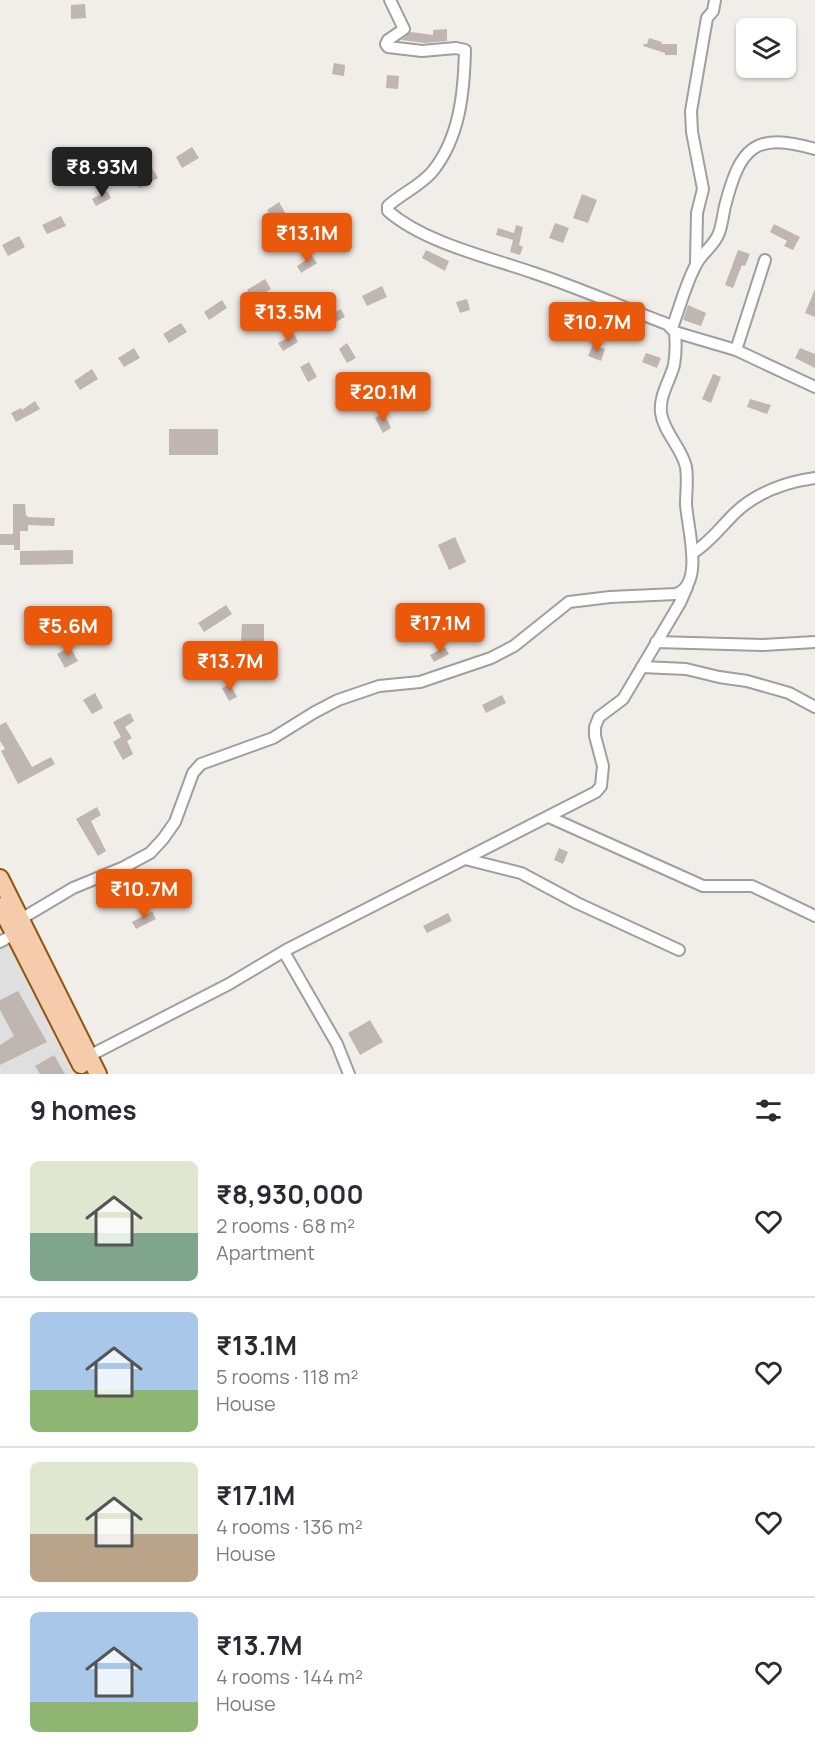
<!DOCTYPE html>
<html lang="en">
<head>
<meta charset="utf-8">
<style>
  body { margin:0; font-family:Manrope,sans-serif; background:#f7f7f7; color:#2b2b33; height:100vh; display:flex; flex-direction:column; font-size:22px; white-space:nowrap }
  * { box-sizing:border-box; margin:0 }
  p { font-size:20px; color:#7c7c81 }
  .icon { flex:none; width:33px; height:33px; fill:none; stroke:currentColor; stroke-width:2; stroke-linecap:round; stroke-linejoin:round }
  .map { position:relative; height:1074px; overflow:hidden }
  .side { display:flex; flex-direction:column; background:#fff; flex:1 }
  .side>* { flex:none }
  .tools { position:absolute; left:736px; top:18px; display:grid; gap:12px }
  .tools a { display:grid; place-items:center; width:60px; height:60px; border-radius:9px; background:#fff; box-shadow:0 2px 4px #0004; font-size:30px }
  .price { position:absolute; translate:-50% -51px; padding:0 14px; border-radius:6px; background:#ea580c; color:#fff; font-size:20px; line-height:39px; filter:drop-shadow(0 2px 3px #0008) }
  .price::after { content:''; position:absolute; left:50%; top:36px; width:18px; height:14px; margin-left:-9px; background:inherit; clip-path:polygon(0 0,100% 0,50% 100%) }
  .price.active { background:#222; color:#fff }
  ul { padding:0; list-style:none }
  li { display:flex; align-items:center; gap:18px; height:150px; padding:0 30px }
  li+li { border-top:2px solid #e1e1e2 }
  li span { display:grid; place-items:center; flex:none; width:168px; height:120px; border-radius:9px; color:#555 }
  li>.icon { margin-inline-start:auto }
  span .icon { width:72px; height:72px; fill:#fffc; stroke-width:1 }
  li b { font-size:26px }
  h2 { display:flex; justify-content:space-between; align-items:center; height:72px; padding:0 30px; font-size:26px }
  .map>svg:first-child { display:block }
  .residential { fill:#e0dfdf }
  .building { fill:#bfb6b2 }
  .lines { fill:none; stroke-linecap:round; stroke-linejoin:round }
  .minor-casing { stroke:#9f9f9f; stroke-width:14 }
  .primary-casing { stroke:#92550d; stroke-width:20 }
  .minor { stroke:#fff; stroke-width:10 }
  .primary { stroke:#f5cbab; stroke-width:16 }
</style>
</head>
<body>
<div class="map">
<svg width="815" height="1074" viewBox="0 0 815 1074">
  <rect width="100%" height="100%" fill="#f1eeea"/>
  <!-- residential -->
  <path class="residential" d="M 0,925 L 76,1074 L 0,1074 Z"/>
  <!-- building -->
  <g class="building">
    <path d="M 85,4 L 86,18 L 71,19 L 71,5 Z"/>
    <path d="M 447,29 L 447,41 L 425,43 L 401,40 L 411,32 L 433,35 L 433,30 Z"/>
    <path d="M 649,38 L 662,42 L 661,44 L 677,44 L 677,55 L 665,55 L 665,53 L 643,46 L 644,44 L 647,44 Z"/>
    <path d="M 334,63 L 345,65 L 344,76 L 332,74 Z"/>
    <path d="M 387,75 L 399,76 L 398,89 L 386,88 Z"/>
    <path d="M 192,147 L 199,158 L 182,168 L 176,157 Z"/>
    <path d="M 152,168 L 158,178 L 139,188 L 134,178 Z"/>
    <path d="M 107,191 L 111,198 L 96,206 L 92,199 Z"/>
    <path d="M 582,194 L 597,200 L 588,223 L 573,218 Z"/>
    <path d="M 279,202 L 288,218 L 276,225 L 267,210 Z"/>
    <path d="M 61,216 L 66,226 L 47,234 L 42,225 Z"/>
    <path d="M 555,223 L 569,228 L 563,243 L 549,238 Z"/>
    <path d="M 774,224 L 800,237 L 793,250 L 784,246 L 787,241 L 770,232 Z"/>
    <path d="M 516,225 L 523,227 L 519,245 L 523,247 L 520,255 L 510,252 L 513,240 L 496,235 L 498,228 L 514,233 Z"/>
    <path d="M 19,236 L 25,247 L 8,256 L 2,245 Z"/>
    <path d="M 426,250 L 449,261 L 445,271 L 422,258 Z"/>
    <path d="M 738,250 L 750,254 L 745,266 L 742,265 L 733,288 L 725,285 Z"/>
    <path d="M 312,256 L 317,263 L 301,273 L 297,266 Z"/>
    <path d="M 265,279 L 271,289 L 253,300 L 247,290 Z"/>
    <path d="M 382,286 L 387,297 L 367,306 L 362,296 Z"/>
    <path d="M 815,289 L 815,317 L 805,313 Z"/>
    <path d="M 467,299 L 470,310 L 460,313 L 456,302 Z"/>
    <path d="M 222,300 L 227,308 L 209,320 L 204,312 Z"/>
    <path d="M 598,305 L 607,309 L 603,322 L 593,318 Z"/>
    <path d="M 688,305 L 706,313 L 701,326 L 683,320 Z"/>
    <path d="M 341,309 L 345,317 L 328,326 L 324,318 Z"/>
    <path d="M 181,323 L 187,332 L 169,343 L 163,334 Z"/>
    <path d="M 294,334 L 298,342 L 283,351 L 278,343 Z"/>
    <path d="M 347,343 L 356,358 L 347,363 L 339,349 Z"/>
    <path d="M 593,345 L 605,349 L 601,361 L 588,356 Z"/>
    <path d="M 134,348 L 140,358 L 124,367 L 118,358 Z"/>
    <path d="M 800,348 L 815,354 L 815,368 L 795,358 Z"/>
    <path d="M 646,353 L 661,358 L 657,368 L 642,362 Z"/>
    <path d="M 309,362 L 317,377 L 308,382 L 300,367 Z"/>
    <path d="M 92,369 L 98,379 L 80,390 L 74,381 Z"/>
    <path d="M 713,374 L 721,377 L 711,403 L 702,399 Z"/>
    <path d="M 750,399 L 771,405 L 767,414 L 747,407 Z"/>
    <path d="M 35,401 L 40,409 L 16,422 L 11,413 L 21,408 L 22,410 Z"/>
    <path d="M 384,413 L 391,428 L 383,433 L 375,418 Z"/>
    <rect x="169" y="429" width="49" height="26"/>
    <path d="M 13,504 L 25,504 L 26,515 L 28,517 L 55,518 L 54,526 L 28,525 L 28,531 L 20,531 L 20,550 L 14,550 L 14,545 L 0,545 L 0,534 L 13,534 Z"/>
    <path d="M 455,537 L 466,562 L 449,570 L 438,545 Z"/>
    <path d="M 73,550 L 73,564 L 20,565 L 20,551 Z"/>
    <path d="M 226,605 L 232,614 L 204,632 L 198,623 Z"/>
    <path d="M 242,624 L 264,624 L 264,652 L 238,652 L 238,641 L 241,641 Z"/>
    <path d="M 70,647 L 78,661 L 65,668 L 57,654 Z"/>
    <path d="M 445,647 L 449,654 L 434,662 L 430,655 Z"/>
    <path d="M 230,684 L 237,697 L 229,701 L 222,688 Z"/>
    <path d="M 95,693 L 103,708 L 92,714 L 83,700 Z"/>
    <path d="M 502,695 L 506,703 L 486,713 L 482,705 Z"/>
    <path d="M 130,713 L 134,721 L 125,727 L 132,738 L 127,741 L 133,754 L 123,760 L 113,742 L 121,737 L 113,722 Z"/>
    <path d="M 6,722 L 32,767 L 51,757 L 55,764 L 18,784 L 1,751 L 5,749 L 0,741 L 0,725 Z"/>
    <path d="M 97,807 L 101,815 L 91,821 L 106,851 L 98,856 L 76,819 Z"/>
    <path d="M 559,848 L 568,852 L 563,864 L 554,860 Z"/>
    <path d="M 164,885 L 168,892 L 149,902 L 145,896 Z"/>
    <path d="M 152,911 L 156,919 L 136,929 L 132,922 Z"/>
    <path d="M 448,913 L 452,921 L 427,933 L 423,926 Z"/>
    <path d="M 18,991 L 47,1042 L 0,1065 L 0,1045 L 14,1036 L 0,1010 L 0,1000 Z"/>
    <path d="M 370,1020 L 383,1042 L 360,1055 L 348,1033 Z"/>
    <path d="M 54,1055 L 65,1074 L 40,1074 L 35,1066 Z"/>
  </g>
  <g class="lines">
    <!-- minor casing -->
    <g class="minor-casing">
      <g id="minor">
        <path d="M 696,263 L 697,213 L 703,189 L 692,132 L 691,111 L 707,18 L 713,11 L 715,0"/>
        <path d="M 672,328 C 680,307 686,282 697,263 C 703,252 714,246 719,233 C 722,225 723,215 725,206 C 740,148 754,131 815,149"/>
        <path d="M 675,332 L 736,350 L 815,387"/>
        <path d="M 736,350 L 765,260"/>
        <path d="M 693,553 C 710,542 720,528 734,514 C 755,493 786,482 815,478"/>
        <path d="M 656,642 L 763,645 L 815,642"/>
        <path d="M 642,667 L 686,669 L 719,677 L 747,681 L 789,693 L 815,707"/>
        <path d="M 549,817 L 703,886 L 752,886 L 815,916"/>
        <path d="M 465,859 L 521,873 L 577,903 L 679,950"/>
        <path d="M 21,919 L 73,888 L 124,867 L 150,853 L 163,839 L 175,822 L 193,773 L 201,764 L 273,738 L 315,712 L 338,700 L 379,686 L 420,682 L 491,658 L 514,646 L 569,602 L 610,597 L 676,594 C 705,585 687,526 686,504 C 686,492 688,479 686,467 C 682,448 664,433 661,413 C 659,395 670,381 674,365 C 676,354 676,343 675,332 L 667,324 C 622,307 579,288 534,273 C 488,257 425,243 388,211 L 388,206 C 401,194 420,186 432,172 C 460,138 464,92 465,50 L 456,48 L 422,51 L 388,47 L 386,44 L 388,40 L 404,29 L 390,0"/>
        <path d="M 0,942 L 14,934"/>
        <path d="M 284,952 L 337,1044 L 349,1074"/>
        <path d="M 89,1056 L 229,984 L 286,950 L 596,792 L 601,786 L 603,766 L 595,736 L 595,727 L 599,717 L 623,699 L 680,603 L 687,587"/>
      </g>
    </g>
    <!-- primary casing -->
    <g class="primary-casing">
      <g id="primary">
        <path d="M 0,878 L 98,1074"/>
        <path d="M 0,906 L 81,1065"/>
      </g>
    </g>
    <!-- minor -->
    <use href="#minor" class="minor"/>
    <!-- primary -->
    <use href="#primary" class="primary"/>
  </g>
</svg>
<div class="tools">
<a><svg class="icon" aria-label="layers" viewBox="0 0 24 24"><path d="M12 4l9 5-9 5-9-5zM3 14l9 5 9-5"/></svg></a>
</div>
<b class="price active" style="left:102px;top:198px">₹8.93M</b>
<b class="price" style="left:307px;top:264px">₹13.1M</b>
<b class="price" style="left:288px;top:343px">₹13.5M</b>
<b class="price" style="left:597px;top:353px">₹10.7M</b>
<b class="price" style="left:383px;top:423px">₹20.1M</b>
<b class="price" style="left:440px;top:654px">₹17.1M</b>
<b class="price" style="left:68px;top:657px">₹5.6M</b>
<b class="price" style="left:230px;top:692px">₹13.7M</b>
<b class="price" style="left:144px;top:920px">₹10.7M</b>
</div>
<section class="side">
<h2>9 homes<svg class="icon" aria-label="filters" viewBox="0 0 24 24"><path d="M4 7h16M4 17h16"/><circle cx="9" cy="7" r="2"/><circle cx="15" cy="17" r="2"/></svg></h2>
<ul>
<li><span style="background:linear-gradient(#dfe7d0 60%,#7fa58c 0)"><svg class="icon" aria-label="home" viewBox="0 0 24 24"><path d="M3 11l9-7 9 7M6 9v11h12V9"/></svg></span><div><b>₹8,930,000</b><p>2 rooms · 68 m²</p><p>Apartment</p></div><svg class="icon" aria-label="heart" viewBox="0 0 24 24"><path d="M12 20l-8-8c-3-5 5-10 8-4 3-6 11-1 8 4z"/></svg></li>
<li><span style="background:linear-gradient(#a9c7e8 65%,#8fb573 0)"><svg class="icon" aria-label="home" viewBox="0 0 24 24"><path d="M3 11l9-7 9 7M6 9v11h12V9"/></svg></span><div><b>₹13.1M</b><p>5 rooms · 118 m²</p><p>House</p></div><svg class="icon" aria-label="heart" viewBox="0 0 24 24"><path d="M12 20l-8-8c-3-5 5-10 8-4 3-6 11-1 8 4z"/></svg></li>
<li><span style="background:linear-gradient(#dfe7d0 60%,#b9a48a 0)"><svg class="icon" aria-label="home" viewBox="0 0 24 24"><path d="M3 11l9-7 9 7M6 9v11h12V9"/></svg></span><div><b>₹17.1M</b><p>4 rooms · 136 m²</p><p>House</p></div><svg class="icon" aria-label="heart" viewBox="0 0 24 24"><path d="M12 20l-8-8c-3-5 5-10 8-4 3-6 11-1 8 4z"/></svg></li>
<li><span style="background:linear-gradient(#a9c7e8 75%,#8fb573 0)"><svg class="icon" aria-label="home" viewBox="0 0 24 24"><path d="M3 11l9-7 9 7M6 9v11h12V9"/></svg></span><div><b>₹13.7M</b><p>4 rooms · 144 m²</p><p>House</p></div><svg class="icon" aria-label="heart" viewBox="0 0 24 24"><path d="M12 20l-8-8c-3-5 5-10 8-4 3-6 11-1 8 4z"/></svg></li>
</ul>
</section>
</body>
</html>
